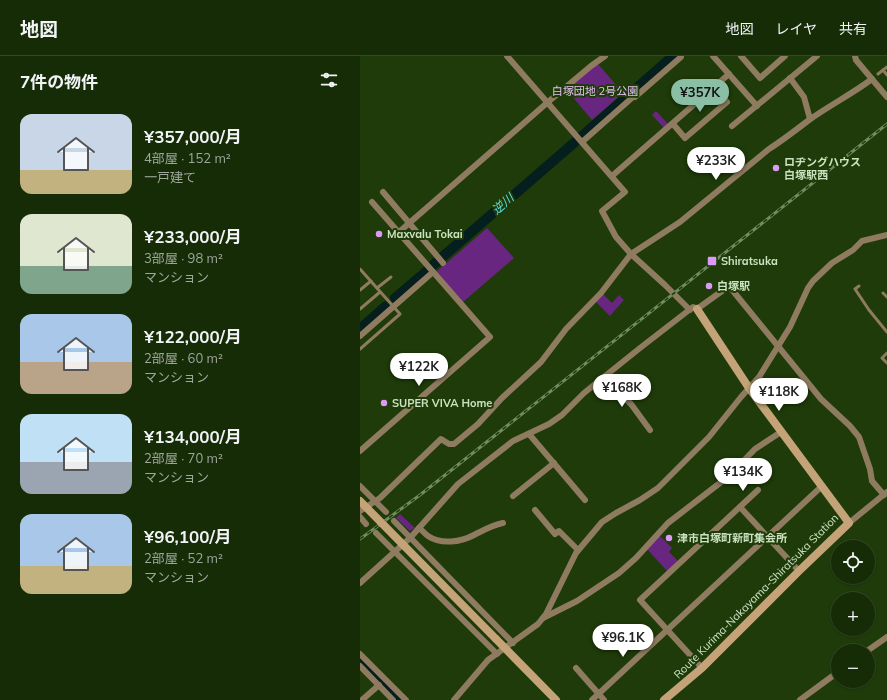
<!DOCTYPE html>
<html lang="ja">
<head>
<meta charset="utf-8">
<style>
  body { margin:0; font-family:Mulish,"Noto Sans JP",sans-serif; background:#1f3411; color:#f1f3f6; height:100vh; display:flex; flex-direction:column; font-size:15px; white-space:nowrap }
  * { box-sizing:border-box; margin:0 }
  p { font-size:13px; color:#9ea79b }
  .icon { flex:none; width:22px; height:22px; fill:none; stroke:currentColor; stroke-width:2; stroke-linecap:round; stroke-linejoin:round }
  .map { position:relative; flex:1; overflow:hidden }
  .drawer { display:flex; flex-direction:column; background:#162c07; width:360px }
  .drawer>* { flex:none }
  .tools { position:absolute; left:471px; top:484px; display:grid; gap:8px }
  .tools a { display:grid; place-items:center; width:44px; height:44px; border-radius:50%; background:#162c07; box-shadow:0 1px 3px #0004,0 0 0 1px #354828; font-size:20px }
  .price { position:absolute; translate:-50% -34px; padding:0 9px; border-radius:14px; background:#fff; color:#222; font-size:13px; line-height:26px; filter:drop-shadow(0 1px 2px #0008) }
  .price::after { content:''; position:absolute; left:50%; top:24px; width:12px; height:9px; margin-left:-6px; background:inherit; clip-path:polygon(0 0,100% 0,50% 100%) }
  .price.selected { background:#8abfa5; color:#111 }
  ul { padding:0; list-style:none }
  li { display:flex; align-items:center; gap:12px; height:100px; padding:0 20px }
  li span { display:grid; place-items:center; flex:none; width:112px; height:80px; border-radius:12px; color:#555 }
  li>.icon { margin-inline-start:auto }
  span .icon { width:48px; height:48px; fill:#fffc; stroke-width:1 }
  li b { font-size:17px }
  h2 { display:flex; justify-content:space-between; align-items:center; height:48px; padding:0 20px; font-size:17px }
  header { display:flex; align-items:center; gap:24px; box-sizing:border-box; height:56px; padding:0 20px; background:#162c07; border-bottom:1px solid #354828 }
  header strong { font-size:19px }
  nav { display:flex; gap:22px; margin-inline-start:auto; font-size:14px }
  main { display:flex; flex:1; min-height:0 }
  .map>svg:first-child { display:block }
  .green { fill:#682681 }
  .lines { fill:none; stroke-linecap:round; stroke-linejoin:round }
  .river { stroke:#051e1e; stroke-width:10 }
  .lane { stroke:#8f7b5f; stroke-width:3 }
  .street { stroke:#8f7b5f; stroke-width:6 }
  .secondary { stroke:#c3a377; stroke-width:8 }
  .rail-casing { stroke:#728c62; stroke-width:3 }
  .rail { stroke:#1e3b09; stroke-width:1.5; stroke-dasharray:4.5; stroke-linecap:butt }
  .secondary-bridge { stroke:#c3a377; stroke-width:8 }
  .poi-dot { fill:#da9af6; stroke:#1e3b09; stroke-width:1.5 }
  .labels { text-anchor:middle; stroke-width:4; stroke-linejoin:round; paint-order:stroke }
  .park-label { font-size:11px; fill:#e1c0f0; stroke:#1e3b09 }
  .poi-label { font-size:11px; font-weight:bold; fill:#cbe2c0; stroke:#1e3b09; text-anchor:start }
  .street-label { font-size:11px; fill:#cbe2c0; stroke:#1e3b09 }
  .water-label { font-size:12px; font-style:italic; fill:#5edbdb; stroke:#1e3b09 }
</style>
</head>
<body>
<header>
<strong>地図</strong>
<nav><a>地図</a><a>レイヤ</a><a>共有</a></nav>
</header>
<main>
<section class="drawer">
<h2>7件の物件<svg class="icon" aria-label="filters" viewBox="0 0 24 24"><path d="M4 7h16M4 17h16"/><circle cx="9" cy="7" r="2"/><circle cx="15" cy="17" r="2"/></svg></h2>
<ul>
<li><span style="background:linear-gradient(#c9d6e8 70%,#c2b280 0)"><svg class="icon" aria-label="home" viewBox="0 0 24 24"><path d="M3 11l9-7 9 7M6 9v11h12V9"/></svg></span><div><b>¥357,000/月</b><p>4部屋 · 152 m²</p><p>一戸建て</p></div></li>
<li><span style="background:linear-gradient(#dfe7d0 65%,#7fa58c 0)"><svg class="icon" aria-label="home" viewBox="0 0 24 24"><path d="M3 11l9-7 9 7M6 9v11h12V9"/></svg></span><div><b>¥233,000/月</b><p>3部屋 · 98 m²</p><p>マンション</p></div></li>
<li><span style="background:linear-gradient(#a9c7e8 60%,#b9a48a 0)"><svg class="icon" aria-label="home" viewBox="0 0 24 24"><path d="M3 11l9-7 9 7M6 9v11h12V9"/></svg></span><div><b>¥122,000/月</b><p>2部屋 · 60 m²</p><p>マンション</p></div></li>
<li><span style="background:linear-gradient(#bfe0f5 60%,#9aa5b1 0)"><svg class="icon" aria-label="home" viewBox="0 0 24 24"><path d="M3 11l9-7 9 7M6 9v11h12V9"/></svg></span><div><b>¥134,000/月</b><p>2部屋 · 70 m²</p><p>マンション</p></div></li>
<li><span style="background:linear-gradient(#a9c7e8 65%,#c2b280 0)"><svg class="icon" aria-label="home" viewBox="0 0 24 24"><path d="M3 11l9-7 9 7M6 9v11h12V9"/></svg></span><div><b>¥96,100/月</b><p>2部屋 · 52 m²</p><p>マンション</p></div></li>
</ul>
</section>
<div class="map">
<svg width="527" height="644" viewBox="0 0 527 644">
  <rect width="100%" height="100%" fill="#1e3b09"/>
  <!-- green -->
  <g class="green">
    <path d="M 238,8 L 263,37 L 232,64 L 206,33 L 232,11 Z"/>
    <path d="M 296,55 L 308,68 L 304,72 L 292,59 Z"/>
    <path d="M 127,172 L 154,202 L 103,246 L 76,216 Z"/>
    <path d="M 243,238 L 252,247 L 259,239 L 264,244 L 250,260 L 236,246 Z"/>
    <path d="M 40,458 L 55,472 L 50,475 L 36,462 Z"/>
    <path d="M 299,479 L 312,492 L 309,496 L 319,506 L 308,516 L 287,493 Z"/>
  </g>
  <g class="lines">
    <!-- river -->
    <g class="river">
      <path d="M 221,81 L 313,0"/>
      <path d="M 72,210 L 215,86"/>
      <path d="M 35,242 L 68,214"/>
      <path d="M 0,273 L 26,250"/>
      <path d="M 0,604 L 39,644"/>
    </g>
    <!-- lane -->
    <g class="lane">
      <path d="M 523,14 L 527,19"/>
      <path d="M 518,18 L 527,11"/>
      <path d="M 0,213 L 40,258 L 0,293"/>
      <path d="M 499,230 L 495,233 L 509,254 L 527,276"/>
      <path d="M 17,232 L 31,221"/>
      <path d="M 0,234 L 11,225"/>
      <path d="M 523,237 L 527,241"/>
      <path d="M 0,253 L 20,236"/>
      <path d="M 527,297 L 522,302 L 527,307"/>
    </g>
    <!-- street -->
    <g class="street">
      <path d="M 147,0 L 265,136 L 242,155 L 256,181 L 271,198 L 305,229 L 330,254"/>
      <path d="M 353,0 L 397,50"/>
      <path d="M 381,0 L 400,22 L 425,0"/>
      <path d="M 495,0 L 496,4 L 527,41"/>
      <path d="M 430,22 L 444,41 L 450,63"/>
      <path d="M 313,68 L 325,82 L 367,46 L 355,31"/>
      <path d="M 372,70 L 457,0"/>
      <path d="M 222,86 L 274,40 L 275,41 L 321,1 L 321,0"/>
      <path d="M 252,120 L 369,18"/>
      <path d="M 23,136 L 83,207"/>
      <path d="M 39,176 L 188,46 L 231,10 L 245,0"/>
      <path d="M 0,280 L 73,216"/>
      <path d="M 244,322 L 271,348 L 290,374"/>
      <path d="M 169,378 L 225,444"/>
      <path d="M 0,395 L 130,281 L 12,146"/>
      <path d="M 0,430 L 26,456"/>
      <path d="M 153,440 L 194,407"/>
      <path d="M 380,451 L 439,515"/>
      <path d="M 175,454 L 195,478 L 199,475 L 218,494"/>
      <path d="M 0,455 L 20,442 L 81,383 L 89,388 L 94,388 L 118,368 L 142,342 L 181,306 L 206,273 L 241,237 L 271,198 L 320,166 L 409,93 C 423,84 436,74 449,64 C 470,49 492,38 512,23"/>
      <path d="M 0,461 L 6,468"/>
      <path d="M 34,465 L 153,587"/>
      <path d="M 489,467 L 527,436"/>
      <path d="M 59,472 C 62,474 65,478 68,480 C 81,489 101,486 114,479 C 124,474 132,469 143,467"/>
      <path d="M 16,477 L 137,598"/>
      <path d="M 0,527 L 51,481 L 98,428 L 153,385 L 189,368 L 202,359 L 224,337 L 280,292 L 333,251 L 337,253 L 369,230 L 461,343 L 490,370 L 499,381 L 510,413 L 512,425 L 524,439"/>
      <path d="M 183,562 L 217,545 L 259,517 L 276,502 L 308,467 L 369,420 L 395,393 L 421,376"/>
      <path d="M 507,595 L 527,581"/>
      <path d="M 0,598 L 46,644"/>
      <path d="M 0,610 L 33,644"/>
      <path d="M 216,612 L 244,644"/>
      <path d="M 342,612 L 280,544 L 398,434"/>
      <path d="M 2,644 L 19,629"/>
      <path d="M 94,644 L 128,604 L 178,568 L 186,558 L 216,497 L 242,466 L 256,457 L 280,444 L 298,432 L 349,381 L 381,341 L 399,321 L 430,271 L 448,232 L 453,225 L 472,207 L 493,194 L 502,185 L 527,179"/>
      <path d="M 232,644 L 462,430"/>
      <path d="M 440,644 L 478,616"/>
    </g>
    <!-- secondary -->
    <g class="secondary">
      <path d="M 136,583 L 196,644"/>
      <path d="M 304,644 L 342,612 L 439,515 L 489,467 L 389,332 L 337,253"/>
    </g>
    <!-- rail casing -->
    <g class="rail-casing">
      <path id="rail" d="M 0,483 L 60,439 L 527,68"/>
    </g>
    <!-- rail -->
    <use href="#rail" class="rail"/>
    <!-- secondary-bridge -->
    <path class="secondary-bridge" d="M 0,445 L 136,583"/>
  </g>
  <!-- markers -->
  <g class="poi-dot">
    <circle cx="416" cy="112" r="4"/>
    <circle cx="19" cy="178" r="4"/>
    <rect x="347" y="200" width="10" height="10" rx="2"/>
    <circle cx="349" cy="230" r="4"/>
    <circle cx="24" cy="347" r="4"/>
    <circle cx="309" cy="482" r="4"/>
  </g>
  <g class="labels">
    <!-- park labels -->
    <g class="park-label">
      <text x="235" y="39">白塚団地 2号公園</text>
    </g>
    <!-- poi labels -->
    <g class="poi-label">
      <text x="424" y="110">ロヂングハウス<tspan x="424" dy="13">白塚駅西</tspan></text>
      <text x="27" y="182">Maxvalu Tokai</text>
      <text x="361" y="209">Shiratsuka</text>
      <text x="357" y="234">白塚駅</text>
      <text x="32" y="351">SUPER VIVA Home</text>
      <text x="317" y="486">津市白塚町新町集会所</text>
    </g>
    <!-- street labels -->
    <g class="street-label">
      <text transform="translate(396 540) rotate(-45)" y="4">Route Kurima-Nakayama-Shiratsuka Station</text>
    </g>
    <!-- water labels -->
    <g class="water-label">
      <text transform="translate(143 148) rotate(-41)" y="4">逆川</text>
    </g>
  </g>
</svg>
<div class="tools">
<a><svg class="icon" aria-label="locate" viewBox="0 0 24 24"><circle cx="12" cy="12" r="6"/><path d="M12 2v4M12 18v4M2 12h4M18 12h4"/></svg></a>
<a>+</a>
<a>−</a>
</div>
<b class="price selected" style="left:340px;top:57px">¥357K</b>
<b class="price" style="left:356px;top:125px">¥233K</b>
<b class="price" style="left:59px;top:331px">¥122K</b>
<b class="price" style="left:262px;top:352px">¥168K</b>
<b class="price" style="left:419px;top:356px">¥118K</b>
<b class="price" style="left:383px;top:436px">¥134K</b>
<b class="price" style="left:263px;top:602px">¥96.1K</b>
</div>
</main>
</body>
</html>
